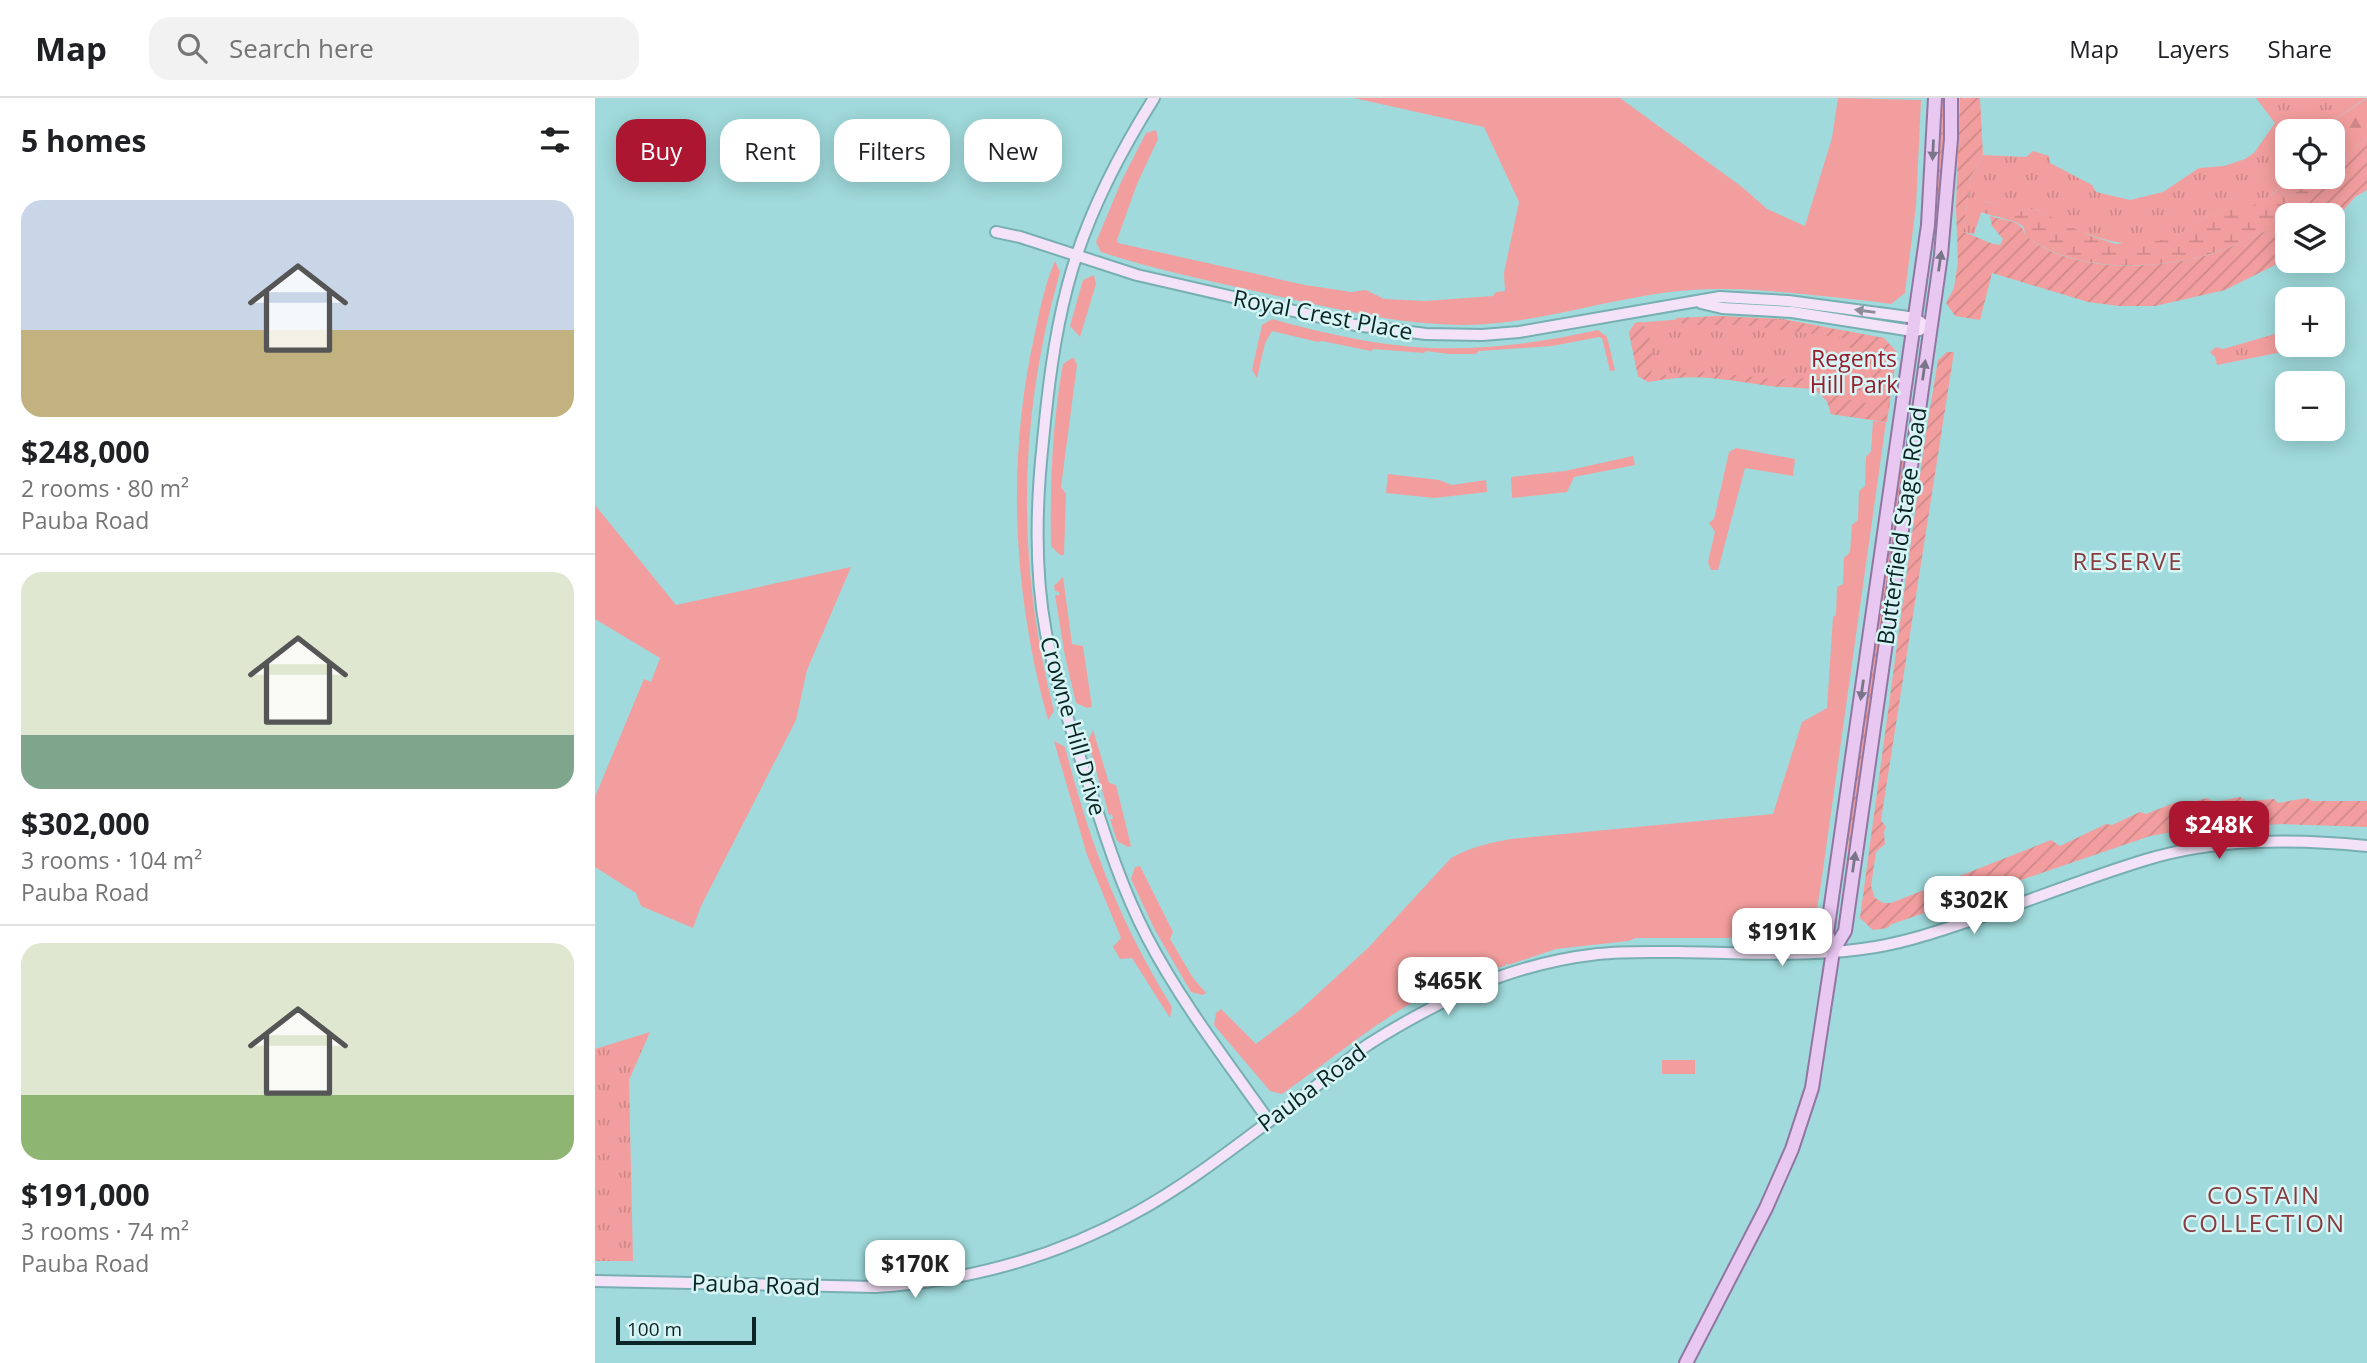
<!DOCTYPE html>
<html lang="en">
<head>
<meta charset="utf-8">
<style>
  body { margin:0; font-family:"Open Sans",sans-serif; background:#f2f2f2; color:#202124; height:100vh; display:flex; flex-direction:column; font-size:26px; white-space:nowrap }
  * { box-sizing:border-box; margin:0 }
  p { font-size:23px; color:#757577 }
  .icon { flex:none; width:38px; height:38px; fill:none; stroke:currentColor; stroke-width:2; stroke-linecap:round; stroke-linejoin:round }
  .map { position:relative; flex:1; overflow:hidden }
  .details { display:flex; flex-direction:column; background:#fff; width:595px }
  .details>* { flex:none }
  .banner { position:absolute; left:21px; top:21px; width:665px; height:63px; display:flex; gap:14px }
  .tools { position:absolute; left:1680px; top:21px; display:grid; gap:14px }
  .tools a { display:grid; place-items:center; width:70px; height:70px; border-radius:14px; background:#fff; box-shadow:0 4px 18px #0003; font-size:35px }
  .scale { position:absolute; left:21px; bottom:18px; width:140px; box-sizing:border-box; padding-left:7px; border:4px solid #0c2425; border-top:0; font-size:19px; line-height:24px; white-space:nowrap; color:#0c2425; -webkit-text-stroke:5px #d8f5f6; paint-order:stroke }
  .price { position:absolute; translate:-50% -60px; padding:0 16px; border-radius:14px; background:#fff; color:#222; font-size:23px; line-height:46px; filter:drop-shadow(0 2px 4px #0008) }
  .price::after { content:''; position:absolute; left:50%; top:42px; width:21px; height:16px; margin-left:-10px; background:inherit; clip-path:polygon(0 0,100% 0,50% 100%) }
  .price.active { background:#ac1630; color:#fff }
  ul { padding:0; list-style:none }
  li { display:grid; align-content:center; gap:14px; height:371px; padding:0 21px }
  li+li { border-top:2px solid #e0e0e0 }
  li span { display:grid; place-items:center; height:217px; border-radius:21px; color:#555 }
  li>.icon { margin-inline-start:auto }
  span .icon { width:126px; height:126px; fill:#fffc; stroke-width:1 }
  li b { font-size:30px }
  h2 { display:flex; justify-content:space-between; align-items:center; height:84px; padding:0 21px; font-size:30px }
  .pill { padding:0 24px; border-radius:21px; background:#fff; box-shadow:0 4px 18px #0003; font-size:24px; line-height:63px }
  .pill.active { background:#ac1630; color:#fff }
  header { display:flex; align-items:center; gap:42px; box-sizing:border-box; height:98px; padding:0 35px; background:#fff; border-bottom:2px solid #e0e0e0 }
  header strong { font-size:33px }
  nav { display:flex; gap:38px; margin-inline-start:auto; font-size:24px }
  .search { width:490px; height:63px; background:#f2f2f2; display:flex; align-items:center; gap:18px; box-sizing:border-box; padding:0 24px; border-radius:21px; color:#757577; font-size:26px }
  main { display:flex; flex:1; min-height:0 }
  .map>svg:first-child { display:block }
  .grass { fill:#f39e9e }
  .forest { fill:url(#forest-firs) }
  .wetland { fill:url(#wetland-marsh) }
  .park { fill:url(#park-tufts) }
  .garden { fill:url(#garden-furrows) }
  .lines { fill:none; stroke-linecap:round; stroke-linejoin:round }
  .secondary-casing { stroke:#77afb2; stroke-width:14 }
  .primary-casing { stroke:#9176a2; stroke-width:16 }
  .secondary { stroke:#f4e3f8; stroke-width:10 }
  .primary { stroke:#e8c7f0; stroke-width:12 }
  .oneway { fill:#7a768a }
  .oneway2 { fill:#8c8d99 }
  .labels { text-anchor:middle; stroke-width:5; stroke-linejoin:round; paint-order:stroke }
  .street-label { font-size:23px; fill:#0c2425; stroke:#d8f5f6 }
  .park-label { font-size:23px; fill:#951e2d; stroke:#d8f5f6 }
  .neighbourhood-label { font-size:24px; letter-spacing:2px; fill:#863d40; stroke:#d8f5f6 }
</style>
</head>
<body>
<header>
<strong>Map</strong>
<div class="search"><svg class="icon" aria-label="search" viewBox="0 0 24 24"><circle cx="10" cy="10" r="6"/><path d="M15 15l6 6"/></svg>Search here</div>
<nav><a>Map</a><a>Layers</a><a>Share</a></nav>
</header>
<main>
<section class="details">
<h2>5 homes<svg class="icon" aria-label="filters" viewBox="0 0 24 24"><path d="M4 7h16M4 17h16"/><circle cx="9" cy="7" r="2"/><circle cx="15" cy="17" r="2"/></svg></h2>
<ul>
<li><span style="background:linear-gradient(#c9d6e8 60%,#c2b280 0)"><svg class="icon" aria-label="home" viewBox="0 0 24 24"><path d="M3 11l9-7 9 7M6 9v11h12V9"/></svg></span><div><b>$248,000</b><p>2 rooms · 80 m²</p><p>Pauba Road</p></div></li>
<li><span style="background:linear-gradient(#dfe7d0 75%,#7fa58c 0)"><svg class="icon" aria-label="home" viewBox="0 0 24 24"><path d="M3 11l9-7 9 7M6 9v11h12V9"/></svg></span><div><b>$302,000</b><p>3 rooms · 104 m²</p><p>Pauba Road</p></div></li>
<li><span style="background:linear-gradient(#dfe7d0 70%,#8fb573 0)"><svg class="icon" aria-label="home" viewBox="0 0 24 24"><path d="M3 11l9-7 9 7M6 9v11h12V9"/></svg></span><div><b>$191,000</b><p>3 rooms · 74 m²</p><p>Pauba Road</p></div></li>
</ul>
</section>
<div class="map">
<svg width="1772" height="1265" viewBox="0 0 1772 1265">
  <defs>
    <pattern id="forest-firs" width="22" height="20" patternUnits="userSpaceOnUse" patternTransform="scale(1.75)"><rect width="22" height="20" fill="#f39e9e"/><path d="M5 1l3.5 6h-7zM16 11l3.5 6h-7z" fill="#cf8888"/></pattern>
    <pattern id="wetland-marsh" width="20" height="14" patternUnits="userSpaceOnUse" patternTransform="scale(1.75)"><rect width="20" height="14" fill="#f39e9e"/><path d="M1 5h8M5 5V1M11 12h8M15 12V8" fill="none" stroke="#cf8888"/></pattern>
    <pattern id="park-tufts" width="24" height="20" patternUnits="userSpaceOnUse" patternTransform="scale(1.75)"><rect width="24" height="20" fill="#f39e9e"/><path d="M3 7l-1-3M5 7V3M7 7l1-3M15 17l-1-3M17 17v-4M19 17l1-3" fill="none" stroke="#cf8888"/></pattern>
    <pattern id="garden-furrows" width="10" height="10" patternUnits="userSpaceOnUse" patternTransform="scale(1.75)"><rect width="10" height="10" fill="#f39e9e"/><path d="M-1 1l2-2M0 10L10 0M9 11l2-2" fill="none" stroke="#cf8888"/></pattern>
  </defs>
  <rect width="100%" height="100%" fill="#a0dadc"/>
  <!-- grass -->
  <g class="grass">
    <path d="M 759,0 L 1025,0 L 1147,89 L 1172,111 L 1210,128 L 1237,40 L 1243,0 L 1326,2 L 1321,108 L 1310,195 L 1296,206 C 1270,202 1243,200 1217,197 C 1169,192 1122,188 1074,194 C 1005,203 939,226 870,227 C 808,227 751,213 691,200 C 629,186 567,174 506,154 L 501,144 L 527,82 L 551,35 L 561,32 L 563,41 L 542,86 L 522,142 L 523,145 L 710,187 L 756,194 L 771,192 L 789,201 L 830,203 L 898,198 L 901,194 L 910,193 L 909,175 L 924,104 L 889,29 Z"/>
    <path d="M 460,163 L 465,174 C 423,321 421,464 459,613 L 453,622 C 418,496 411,364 440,235 C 445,211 450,186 460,163 Z"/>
    <path d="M 499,177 L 501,186 L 485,239 L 475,228 L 488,182 Z"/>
    <path d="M 677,221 C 728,235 783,248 836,250 C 893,252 948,244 1003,232 L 1012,239 L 1020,272 L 1015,273 L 1007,240 L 1004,239 L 957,248 L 884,253 L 881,256 L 854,256 L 831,253 L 829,255 L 779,251 L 776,253 L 727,243 L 723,244 L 677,233 L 670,245 L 662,280 L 657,272 L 667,227 Z"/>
    <path d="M 477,260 L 479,260 L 482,267 L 466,389 L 471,396 L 469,457 L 465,457 L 456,448 C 455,387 457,327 468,266 Z"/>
    <path d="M 1278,323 L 1291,324 L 1226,786 L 1219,828 L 1206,840 L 1041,840 L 1033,843 L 961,851 L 913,867 L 912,865 L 910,868 C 825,884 756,948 687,996 L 675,993 L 619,927 L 621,915 L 626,911 L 661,946 L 705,912 L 773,850 L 856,760 C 875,749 895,745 916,741 L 1178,716 L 1207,624 L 1232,610 L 1238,519 L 1241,517 L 1242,489 L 1248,486 L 1249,460 L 1255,454 L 1257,427 L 1263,422 L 1264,393 L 1270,388 L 1271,359 L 1276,353 Z"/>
    <path d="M 1141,350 L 1200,361 L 1198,378 L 1150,370 L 1123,472 L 1116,472 L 1113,464 L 1120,434 L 1114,425 L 1119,421 L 1134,354 Z"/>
    <path d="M 1038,358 L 1040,367 L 979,379 L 972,394 L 917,400 L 916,379 L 970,373 Z"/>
    <path d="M 793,376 L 844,382 L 857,387 L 891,382 L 892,394 L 839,400 L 791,395 Z"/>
    <path d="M 0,407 L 81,507 L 256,469 L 212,572 L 201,622 L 106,808 L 98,830 L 46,808 L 41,795 L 0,769 L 0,699 L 49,581 L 56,584 L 65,560 L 0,521 Z"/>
    <path d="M 468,479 L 477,546 L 488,548 L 497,609 L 492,610 L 481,605 L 470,558 L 460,497 L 464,497 L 464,494 L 460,493 L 459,488 Z"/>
    <path d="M 498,632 L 514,685 L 521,687 L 536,748 L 533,749 L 522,743 L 515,721 L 518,721 L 517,716 L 514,717 L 507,692 L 508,690 L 506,690 L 493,643 Z"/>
    <path d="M 459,643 L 470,649 C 495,746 524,823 577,909 L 575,920 L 537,860 L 525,861 L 518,849 L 526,840 L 492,757 Z"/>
    <path d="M 545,768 L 578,834 L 575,841 L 598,880 L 611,895 L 608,897 L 596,894 L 560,832 L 536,781 L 540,769 Z"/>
    <rect x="1067" y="962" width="33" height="14"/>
  </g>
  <!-- forest -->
  <g class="forest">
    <path d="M 1772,0 L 1772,41 L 1764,46 L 1738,74 L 1738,33 L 1723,33 Z"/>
    <path d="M 1695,79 L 1734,79 L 1731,83 C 1717,81 1708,87 1698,98 L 1688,97 L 1686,88 Z"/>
  </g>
  <!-- wetland -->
  <path class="wetland" d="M 1723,82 L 1731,83 C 1721,96 1710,117 1692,117 L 1692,123 C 1667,135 1640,149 1612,157 C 1559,172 1475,175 1430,137 C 1429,132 1430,129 1426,127 C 1420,122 1396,118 1386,114 L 1389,103 L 1423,114 L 1431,111 L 1441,111 L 1496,138 L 1521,146 L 1583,136 L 1617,116 L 1678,96 L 1686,88 L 1688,97 L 1698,98 L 1706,89 Z"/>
  <!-- park -->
  <g class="park">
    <path d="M 1661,0 L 1771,0 L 1723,33 L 1692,33 L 1692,79 L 1695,79 C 1682,92 1670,105 1652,109 C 1641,112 1630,112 1620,115 C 1607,120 1596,131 1583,136 C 1530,159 1488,136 1441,111 L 1431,111 L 1423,115 L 1390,103 L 1379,136 L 1368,134 L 1376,78 L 1388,57 L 1431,59 L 1438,53 L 1454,58 L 1455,65 L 1497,87 L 1501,94 L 1535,102 L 1568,94 L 1604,70 L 1629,68 L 1650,61 L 1659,55 L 1680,25 Z"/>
    <path d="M 1123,218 L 1188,221 L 1289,240 L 1302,254 L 1292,324 L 1236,316 L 1232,303 L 1219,291 L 1175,288 L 1109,278 L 1090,278 L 1053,284 L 1043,278 L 1034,234 L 1040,225 Z"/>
    <path d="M 1680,236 L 1692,253 L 1622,267 L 1620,259 L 1615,254 L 1621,249 L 1628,251 Z"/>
    <path d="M 55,934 L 34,982 L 38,1163 L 0,1163 L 0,951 Z"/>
  </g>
  <!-- garden -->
  <g class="garden">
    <path d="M 1345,0 L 1351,0 L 1348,70 L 1330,203 L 1345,40 Z"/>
    <path d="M 1365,0 L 1385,0 L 1388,57 L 1376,78 L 1368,134 C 1381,137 1392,146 1405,147 L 1408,141 L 1397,128 L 1395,118 C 1409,123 1427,121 1430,137 C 1476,176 1558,172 1613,157 C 1640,149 1666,135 1692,123 L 1692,161 L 1630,192 L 1560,208 L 1524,208 L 1493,204 L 1397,175 L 1385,222 L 1360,218 L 1351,205 L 1359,190 L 1363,164 L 1361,110 Z"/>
    <path d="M 1772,41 L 1772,92 L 1760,99 L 1738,124 L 1738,117 L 1701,117 L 1707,113 L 1734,79 L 1738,79 L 1738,74 L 1764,46 Z"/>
    <path d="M 1123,218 L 1188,222 L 1288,240 L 1301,254 L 1291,324 L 1236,316 C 1234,305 1229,295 1218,291 C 1205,287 1192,290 1179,288 C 1134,283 1105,274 1059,283 L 1063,278 L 1103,273 L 1178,281 L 1219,280 L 1226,281 L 1251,301 L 1277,306 L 1280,304 L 1283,283 L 1270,273 L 1249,240 L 1147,227 L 1089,227 L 1080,220 Z"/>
    <path d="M 1046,224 C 1060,242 1053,247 1059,264 L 1054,284 L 1043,278 L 1034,234 L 1040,225 Z"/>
    <path d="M 1352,254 L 1359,254 L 1286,722 L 1291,729 L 1289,734 L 1290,746 L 1281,754 L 1276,788 L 1280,800 L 1288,805 L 1296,805 L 1456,742 L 1465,748 L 1511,726 L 1517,727 L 1545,714 L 1551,716 L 1579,705 L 1584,708 L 1612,700 L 1619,704 L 1645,699 L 1652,703 L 1679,701 L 1683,705 L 1712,700 L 1717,703 L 1772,703 L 1772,729 L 1687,726 L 1621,730 L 1612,728 L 1555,738 L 1297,826 L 1292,830 L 1278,832 L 1265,820 L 1330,341 L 1343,262 Z"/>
    <path d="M 1308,334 L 1309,362 L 1285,546 L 1243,830 L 1253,753 L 1254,724 Z"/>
  </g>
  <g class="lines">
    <!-- secondary casing -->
    <g class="secondary-casing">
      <g id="secondary">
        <path d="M 559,0 C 522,59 489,123 472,190 C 459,240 453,291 448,343 C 441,407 439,471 451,535 C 461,586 477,635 493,684 C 510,737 526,789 552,839 C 586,904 631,962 674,1023"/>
        <path d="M 401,134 L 425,139 L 542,177 L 760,227 L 831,236 L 887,237 L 924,234 L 1125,199 L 1193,203 L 1306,218 L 1320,220 L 1335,231"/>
        <path d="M 1106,205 L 1127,210 L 1197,214 L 1318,233 L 1325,232"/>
        <path d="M 0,1183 L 281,1189 C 372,1183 459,1160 540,1115 C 599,1083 657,1035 711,996 C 732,980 752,961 774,946 C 805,926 839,908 872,892 C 912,874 959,861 1003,856 C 1029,853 1056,854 1083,854 C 1144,855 1207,859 1267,851 C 1301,847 1335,836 1368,825 C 1429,805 1488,781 1550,762 C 1622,740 1697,741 1772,748"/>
      </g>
    </g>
    <!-- primary casing -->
    <g class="primary-casing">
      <g id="primary">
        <path d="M 1238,853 L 1232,835 L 1333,127 L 1340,0"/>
        <path d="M 1091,1265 L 1171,1110 L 1197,1051 L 1217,990 L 1238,853 L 1250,833 L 1346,157 L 1356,41 L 1356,0"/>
      </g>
    </g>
    <!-- secondary -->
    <use href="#secondary" class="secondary"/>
    <!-- primary -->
    <use href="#primary" class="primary"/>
  </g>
  <!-- one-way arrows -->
  <defs><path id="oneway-solid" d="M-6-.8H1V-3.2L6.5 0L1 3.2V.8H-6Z" transform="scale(1.75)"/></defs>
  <g class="oneway">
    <use href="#oneway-solid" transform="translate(1338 52) rotate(93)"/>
    <use href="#oneway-solid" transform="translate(1345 163) rotate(-82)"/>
    <use href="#oneway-solid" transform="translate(1329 272) rotate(-82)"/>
    <use href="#oneway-solid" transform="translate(1267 592) rotate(98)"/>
    <use href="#oneway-solid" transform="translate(1259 764) rotate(-82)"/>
  </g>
  <use class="oneway2" href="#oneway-solid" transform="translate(1270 213) rotate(-172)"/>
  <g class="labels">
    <!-- street labels -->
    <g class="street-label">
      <text transform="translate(728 217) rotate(11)" y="8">Royal Crest Place</text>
      <text transform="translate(1307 428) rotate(-82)" y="8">Butterfield Stage Road</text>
      <text transform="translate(478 628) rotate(74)" y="8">Crowne Hill Drive</text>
      <text transform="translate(717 990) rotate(-37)" y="8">Pauba Road</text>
      <text transform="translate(161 1187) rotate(2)" y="8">Pauba Road</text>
    </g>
    <!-- park labels -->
    <g class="park-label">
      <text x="1259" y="269">Regents<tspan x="1259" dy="26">Hill Park</tspan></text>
    </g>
    <!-- neighbourhood labels -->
    <g class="neighbourhood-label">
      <text x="1533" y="472">RESERVE</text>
      <text x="1669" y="1106">COSTAIN<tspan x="1669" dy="28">COLLECTION</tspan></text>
    </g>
  </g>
</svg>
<div class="tools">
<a><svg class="icon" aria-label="locate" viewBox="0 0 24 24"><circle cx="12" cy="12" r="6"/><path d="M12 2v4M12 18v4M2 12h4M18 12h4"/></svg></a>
<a><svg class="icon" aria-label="layers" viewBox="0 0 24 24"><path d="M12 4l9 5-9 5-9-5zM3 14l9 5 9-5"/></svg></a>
<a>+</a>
<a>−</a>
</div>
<div class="scale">100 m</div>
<b class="price active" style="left:1624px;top:763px">$248K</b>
<b class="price" style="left:1379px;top:838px">$302K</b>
<b class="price" style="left:1187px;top:870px">$191K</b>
<b class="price" style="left:853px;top:919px">$465K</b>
<b class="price" style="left:320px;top:1202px">$170K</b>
<div class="banner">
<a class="pill active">Buy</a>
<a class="pill">Rent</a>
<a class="pill">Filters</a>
<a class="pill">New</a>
</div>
</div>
</main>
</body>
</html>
